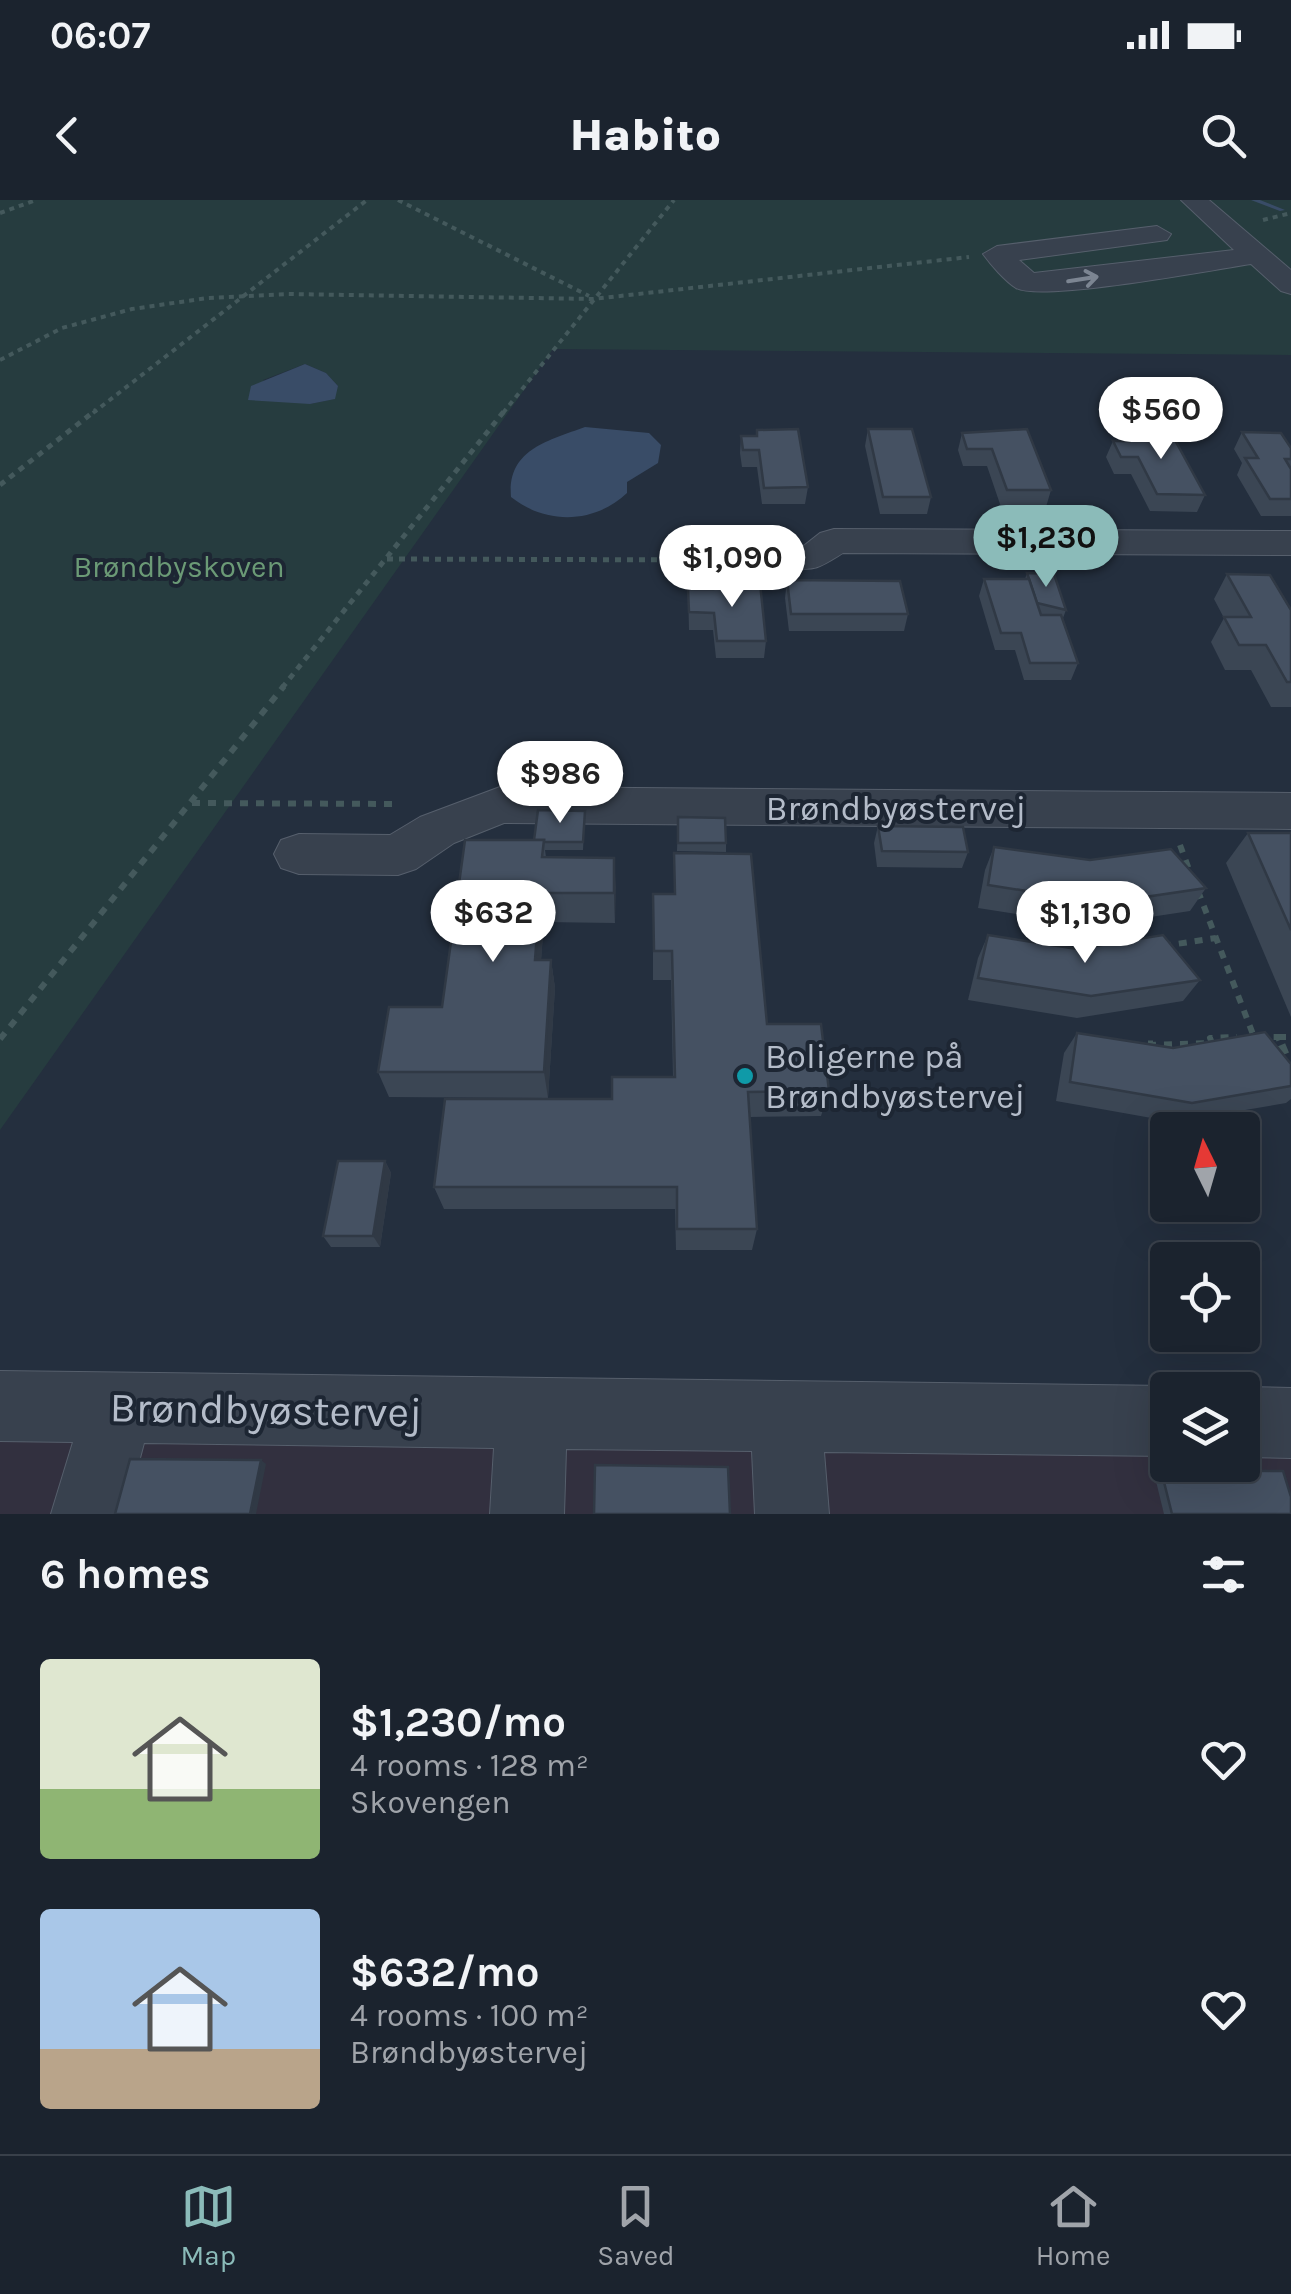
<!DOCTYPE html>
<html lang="en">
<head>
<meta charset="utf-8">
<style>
  body { margin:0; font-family:Karla,sans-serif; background:#242b36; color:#f1f3f6; height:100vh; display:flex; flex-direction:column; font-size:38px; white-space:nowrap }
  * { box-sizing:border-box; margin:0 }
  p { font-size:32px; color:#a0a4aa }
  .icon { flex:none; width:55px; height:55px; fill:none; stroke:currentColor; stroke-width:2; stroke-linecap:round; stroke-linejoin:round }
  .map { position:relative; height:1314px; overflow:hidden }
  .details { display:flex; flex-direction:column; background:#1b232e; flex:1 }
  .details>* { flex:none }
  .needle { width:65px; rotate:355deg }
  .fabs { position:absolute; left:1150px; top:912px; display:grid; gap:20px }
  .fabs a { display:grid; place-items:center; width:110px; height:110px; border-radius:10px; background:#1b232e; box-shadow:0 10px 40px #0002,0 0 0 2px #39404a; font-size:50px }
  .price { position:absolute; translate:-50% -85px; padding:0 22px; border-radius:35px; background:#fff; color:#222; font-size:32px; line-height:65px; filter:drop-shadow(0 2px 5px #0008) }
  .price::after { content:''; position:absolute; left:50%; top:60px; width:30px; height:22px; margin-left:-15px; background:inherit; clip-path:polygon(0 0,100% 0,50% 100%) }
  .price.on { background:#8bbbb9; color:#111 }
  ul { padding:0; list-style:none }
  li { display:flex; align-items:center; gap:30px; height:250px; padding:0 40px }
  li span { display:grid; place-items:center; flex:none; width:280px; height:200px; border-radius:10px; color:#555 }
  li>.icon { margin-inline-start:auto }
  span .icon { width:120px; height:120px; fill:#fffc; stroke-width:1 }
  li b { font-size:42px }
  h2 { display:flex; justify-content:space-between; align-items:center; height:120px; padding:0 40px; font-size:42px }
  .status { display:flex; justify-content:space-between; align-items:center; height:70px; padding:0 50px; background:#1b232e; direction:ltr }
  .status svg { height:28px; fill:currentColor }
  header { display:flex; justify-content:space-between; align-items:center; height:130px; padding:0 40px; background:#1b232e; font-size:45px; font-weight:800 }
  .tabs { display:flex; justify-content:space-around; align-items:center; height:140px; border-top:2px solid #39404a; background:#1b232e; font-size:28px; color:#a0a4aa }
  .tabs a { display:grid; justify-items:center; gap:5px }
  .tabs .on { color:#8bbbb9 }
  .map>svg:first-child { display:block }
  .medical { fill:#32303f; fill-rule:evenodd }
  .green { fill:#263c3f; fill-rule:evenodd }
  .water { fill:#394c67 }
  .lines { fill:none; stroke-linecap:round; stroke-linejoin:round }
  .stream { fill:#394c67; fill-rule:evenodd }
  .minor-casing { stroke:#565f6c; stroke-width:2 }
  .path-far3 { stroke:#44595c; stroke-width:4; stroke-dasharray:5 5; stroke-linecap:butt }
  .path-far2 { stroke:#44595c; stroke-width:5; stroke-dasharray:6 6; stroke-linecap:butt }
  .path-far1 { stroke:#44595c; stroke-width:6; stroke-dasharray:8 8; stroke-linecap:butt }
  .path { stroke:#44595c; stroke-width:9; stroke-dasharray:10 10; stroke-linecap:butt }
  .minor { fill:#38414e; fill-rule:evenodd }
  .wall { fill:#3b4654 }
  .shaded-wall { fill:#303945 }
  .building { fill:#455162; stroke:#303945; stroke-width:2.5 }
  .oneway { stroke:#7c8592 }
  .culture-dot { fill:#0f9aa8; stroke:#1d2633; stroke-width:4 }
  .labels { text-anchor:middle; stroke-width:8; stroke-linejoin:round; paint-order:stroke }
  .far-park-label { font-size:30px; fill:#6b9a76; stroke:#1d2633 }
  .street-label { font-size:35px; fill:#b4bcc9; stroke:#1d2633 }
  .poi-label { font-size:35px; fill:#b4bcc9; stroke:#1d2633; text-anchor:start }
  .near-street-label { font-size:42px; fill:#b4bcc9; stroke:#1d2633 }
</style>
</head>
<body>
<div class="status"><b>06:07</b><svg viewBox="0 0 49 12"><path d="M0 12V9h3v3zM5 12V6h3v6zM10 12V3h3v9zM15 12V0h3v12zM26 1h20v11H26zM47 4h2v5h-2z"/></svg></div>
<header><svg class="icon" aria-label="back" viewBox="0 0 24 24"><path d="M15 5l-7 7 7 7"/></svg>Habito<svg class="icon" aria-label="search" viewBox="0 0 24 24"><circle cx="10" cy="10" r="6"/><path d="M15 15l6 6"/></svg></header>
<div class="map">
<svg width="1291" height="1314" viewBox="0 0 1291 1314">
  <rect width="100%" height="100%" fill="#242f3e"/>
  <!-- medical -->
  <path class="medical" d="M 0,1176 L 1291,1189 L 1291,1314 L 0,1314 ZM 1168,1190 L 1242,1190 L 1242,1265 L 1168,1265 Z"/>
  <!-- green -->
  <path class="green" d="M 0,0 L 1291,0 L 1291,155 L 553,149 L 0,930 ZM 305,164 L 326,173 L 338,186 L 334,199 L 310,204 L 263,180 Z"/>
  <!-- water -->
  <g class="water">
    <path d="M 305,164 L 326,173 L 338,186 L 335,199 L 310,204 L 248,200 L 251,186 Z"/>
    <path d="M 585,227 L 649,233 L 661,245 L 658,263 L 627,282 L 627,293 C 594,324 546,325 511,297 C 507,250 547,241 585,227 Z"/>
  </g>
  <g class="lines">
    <!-- stream -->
    <path class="stream" d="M 1251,0 L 1260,0 L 1285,10 L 1280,11 Z"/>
    <!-- minor casing -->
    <g class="minor-casing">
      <g id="minor">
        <path d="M 1181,0 L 1209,0 L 1291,70 L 1291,94 L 1281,91 L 1251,64 C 1212,70 1042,102 1016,88 C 1005,81 991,65 983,54 L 997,46 L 1157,26 L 1171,34 L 1167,40 L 1019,60 L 1034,73 L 1234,50 Z"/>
        <path d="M 834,329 L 1291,331 L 1291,355 L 843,353 C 825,364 814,373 793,367 L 787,359 L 820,333 Z"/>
        <path d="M 500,587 L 1291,593 L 1291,629 L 504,623 L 454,643 L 416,669 L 398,675 L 299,674 L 281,668 L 274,654 L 281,640 L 299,634 L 390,635 L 420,617 Z"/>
        <path d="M 0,1171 L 1168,1186 L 1179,1190 L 1168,1190 L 1168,1256 L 824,1252 L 829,1314 L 755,1314 L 752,1251 L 566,1249 L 564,1314 L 490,1314 L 494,1248 L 144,1243 L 125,1314 L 51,1314 L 73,1242 L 0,1241 Z"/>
        <path d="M 1242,1187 L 1291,1188 L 1291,1258 L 1242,1257 L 1242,1190 L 1234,1190 Z"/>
      </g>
    </g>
    <!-- path-far3 -->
    <g class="path-far3">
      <path d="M 398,0 L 589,96"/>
      <path d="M 0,13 L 36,0"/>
      <path d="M 1263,20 L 1291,13"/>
      <path d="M 0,160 L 62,128 L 132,109 L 208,98 L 287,94 L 593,99 L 969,57"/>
      <path d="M 93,213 L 367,0"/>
      <path d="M 503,213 L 674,0"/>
    </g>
    <!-- path-far2 -->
    <g class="path-far2">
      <path d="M 0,285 L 96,210"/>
      <path d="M 387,359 L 719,360"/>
      <path d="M 737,360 L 769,360"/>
      <path d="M 282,488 L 505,210"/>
    </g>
    <!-- path-far1 -->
    <g class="path-far1">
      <path d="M 192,603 L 399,604"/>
      <path d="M 1180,645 L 1191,675"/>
      <path d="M 1198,691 L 1254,837 L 1278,837 L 1282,847"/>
      <path d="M 1163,746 L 1216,738"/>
      <path d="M 1278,837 L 1291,837"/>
      <path d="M 0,839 L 284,486"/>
      <path d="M 1148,845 L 1212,843 L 1210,838 L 1237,837"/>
    </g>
    <!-- path -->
    <g class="path">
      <path d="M 1148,845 L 1153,845"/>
      <path d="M 1281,845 L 1291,869"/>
    </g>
    <!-- minor -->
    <use href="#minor" class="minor"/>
  </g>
  <!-- wall -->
  <g class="wall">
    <path d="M 868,229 L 931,297 L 927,314 L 880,314 L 865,246 Z"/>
    <path d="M 1027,229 L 1051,290 L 1046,307 L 1001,307 L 987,266 L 963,266 L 958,250 L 962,233 Z"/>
    <path d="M 757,230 L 808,287 L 805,304 L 762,304 L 757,267 L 742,267 L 740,253 L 741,236 L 756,236 Z"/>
    <path d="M 1125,231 L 1205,295 L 1197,312 L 1150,311 L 1131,274 L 1114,274 L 1106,257 L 1113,241 L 1121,241 Z"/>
    <path d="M 1242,232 L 1291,247 L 1291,316 L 1261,316 L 1237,275 L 1242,263 L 1234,249 Z"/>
    <path d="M 716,359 L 741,359 L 743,383 L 766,441 L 764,458 L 716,458 L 713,430 L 689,430 L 688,389 L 712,389 L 716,383 Z"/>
    <path d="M 1027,373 L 1066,410 L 1063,418 L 1078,463 L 1071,480 L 1024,480 L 1015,450 L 995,450 L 979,396 L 984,379 L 1025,379 Z"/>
    <path d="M 1227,374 L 1291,410 L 1291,507 L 1271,507 L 1251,470 L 1225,470 L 1211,442 L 1224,418 L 1214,399 Z"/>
    <path d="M 787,380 L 908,414 L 904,431 L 789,431 L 785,398 Z"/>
    <path d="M 585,611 L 583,650 L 545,650 L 546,657 L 614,658 L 615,723 L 544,722 L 541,760 L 551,760 L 555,788 L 548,898 L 389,897 L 378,872 L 442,807 L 534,640 Z"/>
    <path d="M 678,617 L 726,643 L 726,652 L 677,651 Z"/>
    <path d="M 878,626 L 968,652 L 962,668 L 877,667 L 874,643 Z"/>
    <path d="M 1248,633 L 1291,633 L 1291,817 L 1226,663 Z"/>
    <path d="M 994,647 L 1206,688 L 1190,711 L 1091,726 L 978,708 L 985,670 Z"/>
    <path d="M 674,653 L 767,824 L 829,891 L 821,916 L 750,917 L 757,1029 L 752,1050 L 676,1050 L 675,1009 L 444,1009 L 434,987 L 612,899 L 673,877 L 671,780 L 653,780 L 653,694 L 674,694 Z"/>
    <path d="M 988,735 L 1200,780 L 1183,801 L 1077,818 L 968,800 L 978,758 Z"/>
    <path d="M 1077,833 L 1291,864 L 1291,899 L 1286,903 L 1174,922 L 1056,901 L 1064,853 Z"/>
    <path d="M 385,961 L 391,973 L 380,1047 L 331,1047 L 323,1036 Z"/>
    <path d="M 1161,1270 L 1291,1314 L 1164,1314 L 1154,1273 Z"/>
  </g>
  <!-- shaded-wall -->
  <g class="shaded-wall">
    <path d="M 614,658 L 616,687 L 615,723 L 614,693 Z"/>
    <path d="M 540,693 L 544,722 L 539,788 L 535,760 Z"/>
    <path d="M 551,760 L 555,788 L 548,898 L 544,872 Z"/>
    <path d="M 385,961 L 391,973 L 380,1047 L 373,1036 Z"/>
    <path d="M 261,1260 L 266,1264 L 256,1314 L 250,1314 Z"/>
  </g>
  <!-- building -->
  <g class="building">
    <path d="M 798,229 L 808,287 L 764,288 L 759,250 L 743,250 L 741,236 L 757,236 L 757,230 Z"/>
    <path d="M 868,229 L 912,229 L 931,297 L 883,297 Z"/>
    <path d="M 1027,229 L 1051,290 L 1007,290 L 992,249 L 967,249 L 962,233 Z"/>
    <path d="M 1125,231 L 1170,231 L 1205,295 L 1157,294 L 1138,257 L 1121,257 L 1113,241 L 1129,241 Z"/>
    <path d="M 1242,232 L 1281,233 L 1291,248 L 1291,259 L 1285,259 L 1291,269 L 1291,299 L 1270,299 L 1245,258 L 1258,258 Z"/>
    <path d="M 716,359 L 741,359 L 743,382 L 717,382 Z"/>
    <path d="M 1027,373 L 1054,374 L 1066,410 L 1037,403 Z"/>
    <path d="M 1227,374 L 1270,375 L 1291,410 L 1291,482 L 1287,482 L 1266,445 L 1239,445 L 1224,417 L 1251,417 Z"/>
    <path d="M 984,379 L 1029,379 L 1041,415 L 1061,415 L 1078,463 L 1030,463 L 1021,433 L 1001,433 Z"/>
    <path d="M 787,380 L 900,381 L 908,414 L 791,414 Z"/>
    <path d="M 712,383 L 760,383 L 766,441 L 717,441 L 714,413 L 689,412 L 688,389 L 713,389 Z"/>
    <path d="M 538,610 L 585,611 L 583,642 L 544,642 L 544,640 L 534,640 Z"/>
    <path d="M 678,617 L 725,618 L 726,643 L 678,643 Z"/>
    <path d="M 878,626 L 963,627 L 968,652 L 882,651 Z"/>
    <path d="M 1248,633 L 1291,633 L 1291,730 Z"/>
    <path d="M 465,640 L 544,640 L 542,657 L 614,658 L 614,693 L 540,693 L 535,760 L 551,760 L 544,872 L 378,872 L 389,807 L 442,807 Z"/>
    <path d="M 994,647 L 1090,660 L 1171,649 L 1206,688 L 1104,703 L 988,685 Z"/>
    <path d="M 674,653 L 751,654 L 767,824 L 821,824 L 829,891 L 748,892 L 757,1029 L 677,1029 L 677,987 L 434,987 L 445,899 L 612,899 L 612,877 L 675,877 L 672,751 L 654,751 L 653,694 L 675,694 Z"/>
    <path d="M 988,735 L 1077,749 L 1163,735 L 1200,780 L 1091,796 L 978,778 Z"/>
    <path d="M 1265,832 L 1291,864 L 1291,886 L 1192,903 L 1070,882 L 1077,833 L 1173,848 Z"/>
    <path d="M 338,961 L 385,961 L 373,1036 L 323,1036 Z"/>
    <path d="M 130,1259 L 261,1260 L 250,1314 L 115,1314 Z"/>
    <path d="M 595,1265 L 728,1267 L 730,1314 L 594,1314 Z"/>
    <path d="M 1161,1270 L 1283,1271 L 1291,1297 L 1291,1314 L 1172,1314 Z"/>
  </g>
  <!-- one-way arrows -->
  <defs><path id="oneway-shaft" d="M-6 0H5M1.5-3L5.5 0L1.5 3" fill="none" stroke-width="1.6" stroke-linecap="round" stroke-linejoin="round" transform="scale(2.5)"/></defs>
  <use class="oneway" href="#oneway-shaft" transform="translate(1083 79) rotate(-9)"/>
  <!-- markers -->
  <circle class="culture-dot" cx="745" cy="876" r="10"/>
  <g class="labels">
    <!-- far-park labels -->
    <g class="far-park-label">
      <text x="179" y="377">Brøndbyskoven</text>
    </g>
    <!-- street labels -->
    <g class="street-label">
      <text x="896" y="620">Brøndbyøstervej</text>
    </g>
    <!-- poi labels -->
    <g class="poi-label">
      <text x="765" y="868">Boligerne på<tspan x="765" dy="40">Brøndbyøstervej</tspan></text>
    </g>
    <!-- near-street labels -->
    <g class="near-street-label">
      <text transform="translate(266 1209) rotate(1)" y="15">Brøndbyøstervej</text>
    </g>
  </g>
</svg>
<div class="fabs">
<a><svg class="needle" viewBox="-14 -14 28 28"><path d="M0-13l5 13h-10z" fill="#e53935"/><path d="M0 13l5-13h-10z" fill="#a0a4aa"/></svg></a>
<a><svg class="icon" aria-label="locate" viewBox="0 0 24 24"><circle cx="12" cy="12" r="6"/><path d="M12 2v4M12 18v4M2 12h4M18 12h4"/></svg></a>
<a><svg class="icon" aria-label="layers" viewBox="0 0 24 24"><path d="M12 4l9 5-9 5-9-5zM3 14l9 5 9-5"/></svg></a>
</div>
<b class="price" style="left:1161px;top:262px">$560</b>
<b class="price on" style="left:1046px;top:390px">$1,230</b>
<b class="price" style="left:732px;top:410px">$1,090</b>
<b class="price" style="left:560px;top:626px">$986</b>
<b class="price" style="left:493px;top:765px">$632</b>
<b class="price" style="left:1085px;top:766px">$1,130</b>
</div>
<section class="details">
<h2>6 homes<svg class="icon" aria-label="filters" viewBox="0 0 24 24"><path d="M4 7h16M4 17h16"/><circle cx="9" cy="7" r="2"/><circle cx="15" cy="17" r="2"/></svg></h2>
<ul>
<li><span style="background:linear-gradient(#dfe7d0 65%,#8fb573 0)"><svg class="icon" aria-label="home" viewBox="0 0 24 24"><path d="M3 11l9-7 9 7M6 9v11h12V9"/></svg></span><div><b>$1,230/mo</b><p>4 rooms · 128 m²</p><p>Skovengen</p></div><svg class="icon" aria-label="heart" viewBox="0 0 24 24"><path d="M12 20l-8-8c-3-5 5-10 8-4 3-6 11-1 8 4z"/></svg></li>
<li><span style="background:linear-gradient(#a9c7e8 70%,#b9a48a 0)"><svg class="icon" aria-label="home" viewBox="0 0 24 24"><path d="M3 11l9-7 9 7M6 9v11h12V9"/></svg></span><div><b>$632/mo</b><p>4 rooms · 100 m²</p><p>Brøndbyøstervej</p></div><svg class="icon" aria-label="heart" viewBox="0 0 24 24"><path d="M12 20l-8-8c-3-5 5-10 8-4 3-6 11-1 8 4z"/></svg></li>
</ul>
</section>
<nav class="tabs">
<a class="on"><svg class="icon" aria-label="map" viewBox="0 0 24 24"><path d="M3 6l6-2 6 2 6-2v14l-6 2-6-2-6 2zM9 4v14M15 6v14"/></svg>Map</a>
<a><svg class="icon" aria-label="saved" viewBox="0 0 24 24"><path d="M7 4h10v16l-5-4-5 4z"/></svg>Saved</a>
<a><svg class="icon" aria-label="home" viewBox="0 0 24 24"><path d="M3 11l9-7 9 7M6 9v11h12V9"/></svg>Home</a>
</nav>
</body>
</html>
